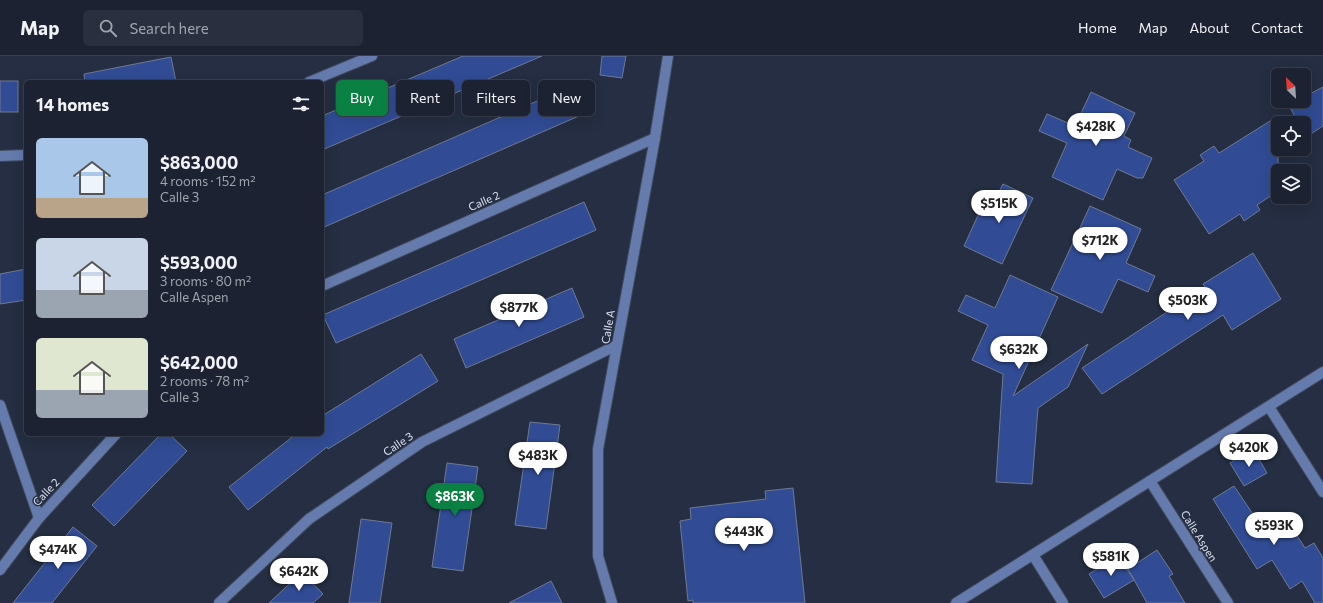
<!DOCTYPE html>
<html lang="en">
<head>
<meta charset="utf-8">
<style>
  body { margin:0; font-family:Commissioner,sans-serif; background:#292f3e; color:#f1f3f6; height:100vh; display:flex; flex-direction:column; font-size:15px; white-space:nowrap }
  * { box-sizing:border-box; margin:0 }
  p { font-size:13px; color:#a0a4ac }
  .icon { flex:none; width:22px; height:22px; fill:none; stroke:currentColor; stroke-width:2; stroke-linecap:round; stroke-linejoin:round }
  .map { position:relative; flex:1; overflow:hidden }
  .panel { position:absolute; left:24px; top:24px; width:300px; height:356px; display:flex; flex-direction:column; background:#1c2232; border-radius:6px; box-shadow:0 4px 16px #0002,0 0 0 1px #3a3f4d }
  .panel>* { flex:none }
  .top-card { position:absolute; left:336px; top:24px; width:380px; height:36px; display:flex; gap:8px }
  .needle { width:26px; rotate:335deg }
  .fabs { position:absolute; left:1271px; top:12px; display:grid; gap:8px }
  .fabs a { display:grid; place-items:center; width:40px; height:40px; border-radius:6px; background:#1c2232; box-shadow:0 4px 16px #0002,0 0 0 1px #3a3f4d; font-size:20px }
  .price { position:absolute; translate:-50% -34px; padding:0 9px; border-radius:14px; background:#fff; color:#222; font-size:13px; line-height:26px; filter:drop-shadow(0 1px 2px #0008) }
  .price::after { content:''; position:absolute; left:50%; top:24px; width:12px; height:9px; margin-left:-6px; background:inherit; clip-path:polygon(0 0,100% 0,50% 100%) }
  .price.on { background:#0b8043; color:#fff }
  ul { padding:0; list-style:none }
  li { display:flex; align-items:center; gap:12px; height:100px; padding:0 12px }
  li span { display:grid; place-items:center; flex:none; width:112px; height:80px; border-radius:6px; color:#555 }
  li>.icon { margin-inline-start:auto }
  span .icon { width:48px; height:48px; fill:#fffc; stroke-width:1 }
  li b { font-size:17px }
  h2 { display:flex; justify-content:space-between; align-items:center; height:48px; padding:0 12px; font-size:17px }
  .tag { padding:0 14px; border-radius:6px; background:#1c2232; box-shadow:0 4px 16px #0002,0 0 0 1px #3a3f4d; font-size:14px; line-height:36px }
  .tag.on { background:#0b8043; color:#fff }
  header { display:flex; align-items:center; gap:24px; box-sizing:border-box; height:56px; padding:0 20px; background:#1c2232; border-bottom:1px solid #3a3f4d }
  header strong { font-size:19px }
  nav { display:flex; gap:22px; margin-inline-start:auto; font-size:14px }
  .search { width:280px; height:36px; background:#292f3e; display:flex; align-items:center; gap:10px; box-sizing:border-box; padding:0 14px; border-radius:6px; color:#a0a4ac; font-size:15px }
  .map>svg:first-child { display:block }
  .building { fill:#314c95; stroke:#6f7991 }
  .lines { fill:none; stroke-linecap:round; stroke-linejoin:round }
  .minor-casing { stroke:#424b5e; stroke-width:12 }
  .minor { stroke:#657bae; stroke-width:10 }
  .labels { text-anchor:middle; stroke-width:3; stroke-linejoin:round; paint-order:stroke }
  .street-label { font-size:11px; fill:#dde3f0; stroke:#252e42 }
</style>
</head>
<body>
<header>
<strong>Map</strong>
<div class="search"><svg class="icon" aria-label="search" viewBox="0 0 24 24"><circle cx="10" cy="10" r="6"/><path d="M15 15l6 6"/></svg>Search here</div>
<nav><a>Home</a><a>Map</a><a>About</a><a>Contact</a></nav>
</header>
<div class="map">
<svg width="1323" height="547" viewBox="0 0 1323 547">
  <rect width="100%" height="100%" fill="#252e42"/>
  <!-- building -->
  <g class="building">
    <path d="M 463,0 L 542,0 L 322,94 L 322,60 Z"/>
    <path d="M 602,0 L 626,0 L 622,22 L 600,19 Z"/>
    <path d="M 171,1 L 176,26 L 85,26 L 84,18 Z"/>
    <rect x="0" y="25" width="18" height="31"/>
    <path d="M 1323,31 L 1323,70 L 1306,81 L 1304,78 L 1304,67 L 1298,67 L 1289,49 L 1296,45 L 1304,45 L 1304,41 Z"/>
    <path d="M 567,32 L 579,60 L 322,172 L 322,139 Z"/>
    <path d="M 1091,36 L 1135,57 L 1124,80 L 1131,84 L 1128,91 L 1152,102 L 1143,122 L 1137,122 L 1117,113 L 1103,144 L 1052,121 L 1067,87 L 1039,75 L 1047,58 L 1075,70 Z"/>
    <path d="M 1278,60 L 1278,135 L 1257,149 L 1260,154 L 1244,165 L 1240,158 L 1209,178 L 1174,124 L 1204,105 L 1200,99 L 1214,90 L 1219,97 Z"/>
    <path d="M 1003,128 L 1033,142 L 1002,208 L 964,190 L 985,144 L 993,148 Z"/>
    <path d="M 584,146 L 596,174 L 336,287 L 323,259 Z"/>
    <path d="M 1090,150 L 1141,173 L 1126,207 L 1155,220 L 1148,236 L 1118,223 L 1102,257 L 1051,234 Z"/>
    <path d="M 1253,197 L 1281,243 L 1232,274 L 1223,259 L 1102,338 L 1082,312 L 1205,231 L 1203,228 Z"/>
    <path d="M 26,213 L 26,244 L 0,248 L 0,218 Z"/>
    <path d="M 1010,219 L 1058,241 L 1013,340 L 1088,288 L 1068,331 L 1038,352 L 1032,428 L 996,426 L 1003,318 L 972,304 L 988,269 L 958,255 L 966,239 L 995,252 Z"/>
    <path d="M 572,232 L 584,261 L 466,312 L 454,283 Z"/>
    <path d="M 421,298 L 438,325 L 328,393 L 327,391 L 248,454 L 229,431 L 296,378 L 322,378 L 322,360 Z"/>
    <path d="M 530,366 L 560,369 L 546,473 L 515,469 Z"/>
    <path d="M 161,378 L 169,378 L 187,395 L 114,470 L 92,449 Z"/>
    <path d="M 1253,393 L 1267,417 L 1244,430 L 1230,407 Z"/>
    <path d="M 447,407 L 478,411 L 463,515 L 432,511 Z"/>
    <path d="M 1234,430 L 1265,476 L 1286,463 L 1305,492 L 1314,487 L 1323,502 L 1323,547 L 1315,547 L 1302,525 L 1290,533 L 1272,504 L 1257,513 L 1213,443 Z"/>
    <path d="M 793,432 L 805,547 L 693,547 L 693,544 L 688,545 L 680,465 L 691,463 L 690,452 L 766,443 L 765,435 Z"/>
    <path d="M 361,463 L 392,467 L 380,547 L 349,547 Z"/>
    <path d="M 73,471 L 97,490 L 52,547 L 13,547 Z"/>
    <path d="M 1157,494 L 1173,518 L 1169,520 L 1185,547 L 1147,547 L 1128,513 Z"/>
    <path d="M 1118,500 L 1134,524 L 1104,542 L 1089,518 Z"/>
    <path d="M 302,516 L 323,538 L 313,547 L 269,547 Z"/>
    <path d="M 551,525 L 562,547 L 509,547 Z"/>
  </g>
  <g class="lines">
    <!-- minor casing -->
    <g class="minor-casing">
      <g id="minor">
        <path d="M 309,26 L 372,0"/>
        <path d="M 0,100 L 26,99"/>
        <path d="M 322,230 L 655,82"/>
        <path d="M 0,349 L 39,462"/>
        <path d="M 1269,351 L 1323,436"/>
        <path d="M 1150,425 L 1228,547"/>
        <path d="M 1033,499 L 1063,547"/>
        <path d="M 0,514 L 39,462 L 116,378"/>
        <path d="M 219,547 L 309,463 L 422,386 L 617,289"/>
        <path d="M 612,547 L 598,500 L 598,393 L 655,82 L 668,0"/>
        <path d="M 956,547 L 1323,316"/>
      </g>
    </g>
    <!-- minor -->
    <use href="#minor" class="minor"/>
  </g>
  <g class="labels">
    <!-- street labels -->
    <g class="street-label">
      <text transform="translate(484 145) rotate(-24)" y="4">Calle 2</text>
      <text transform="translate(608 271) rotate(-80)" y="4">Calle A</text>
      <text transform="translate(398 388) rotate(-34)" y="4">Calle 3</text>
      <text transform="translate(46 436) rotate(-47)" y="4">Calle 2</text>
      <text transform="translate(1199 480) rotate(58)" y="4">Calle Aspen</text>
    </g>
  </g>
</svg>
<div class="fabs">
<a><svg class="needle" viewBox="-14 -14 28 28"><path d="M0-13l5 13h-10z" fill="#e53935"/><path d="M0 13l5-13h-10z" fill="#a0a4ac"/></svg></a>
<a><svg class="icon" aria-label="locate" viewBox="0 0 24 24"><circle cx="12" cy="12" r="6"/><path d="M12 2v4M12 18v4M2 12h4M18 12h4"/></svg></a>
<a><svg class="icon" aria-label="layers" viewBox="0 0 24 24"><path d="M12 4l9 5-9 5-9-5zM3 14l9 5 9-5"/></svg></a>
</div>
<b class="price" style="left:1096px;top:91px">$428K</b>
<b class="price" style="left:999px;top:168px">$515K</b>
<b class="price" style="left:1100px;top:205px">$712K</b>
<b class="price" style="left:1188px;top:265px">$503K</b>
<b class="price" style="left:519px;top:272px">$877K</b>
<b class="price" style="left:1019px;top:314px">$632K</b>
<b class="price" style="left:1249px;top:412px">$420K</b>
<b class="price" style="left:538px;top:420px">$483K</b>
<b class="price on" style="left:455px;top:461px">$863K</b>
<b class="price" style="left:1274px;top:490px">$593K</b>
<b class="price" style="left:744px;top:496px">$443K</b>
<b class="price" style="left:58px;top:514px">$474K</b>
<b class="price" style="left:1111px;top:521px">$581K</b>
<b class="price" style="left:299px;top:536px">$642K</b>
<div class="top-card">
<a class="tag on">Buy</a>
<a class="tag">Rent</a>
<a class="tag">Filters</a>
<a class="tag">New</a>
</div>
<section class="panel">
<h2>14 homes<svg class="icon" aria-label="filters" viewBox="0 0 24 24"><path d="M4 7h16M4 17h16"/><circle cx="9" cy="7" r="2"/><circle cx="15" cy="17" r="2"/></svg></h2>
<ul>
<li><span style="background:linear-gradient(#a9c7e8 75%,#b9a48a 0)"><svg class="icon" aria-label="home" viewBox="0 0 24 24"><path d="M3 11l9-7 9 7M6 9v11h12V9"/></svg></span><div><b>$863,000</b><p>4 rooms · 152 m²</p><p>Calle 3</p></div></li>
<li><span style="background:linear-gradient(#c9d6e8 65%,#9aa5b1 0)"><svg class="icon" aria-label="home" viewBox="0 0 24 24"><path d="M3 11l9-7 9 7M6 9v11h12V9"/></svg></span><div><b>$593,000</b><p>3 rooms · 80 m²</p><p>Calle Aspen</p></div></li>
<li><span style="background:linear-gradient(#dfe7d0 65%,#9aa5b1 0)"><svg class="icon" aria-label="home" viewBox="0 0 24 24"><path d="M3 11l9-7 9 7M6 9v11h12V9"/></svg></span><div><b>$642,000</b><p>2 rooms · 78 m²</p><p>Calle 3</p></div></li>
</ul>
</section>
</div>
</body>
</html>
